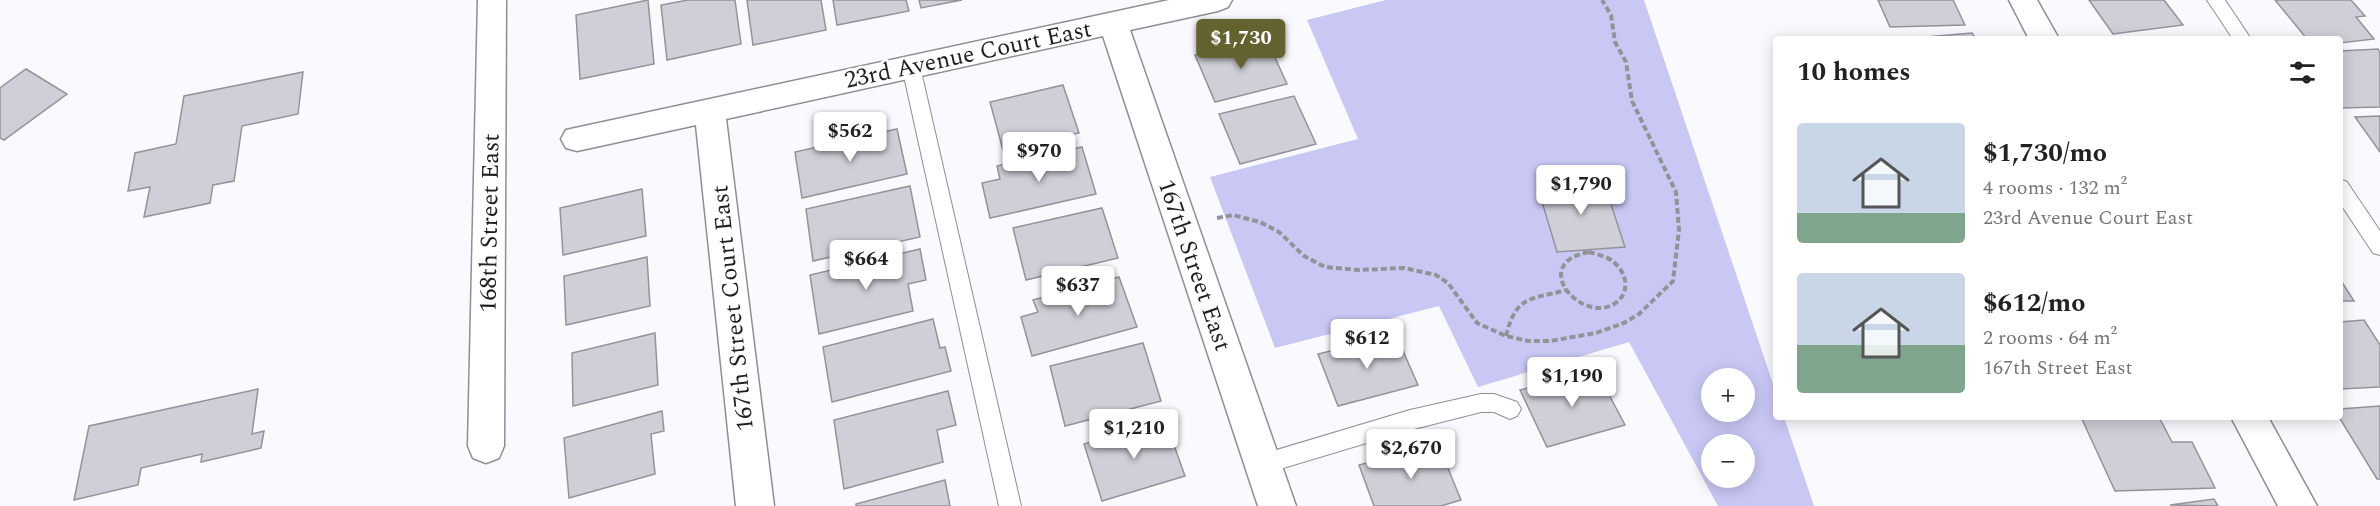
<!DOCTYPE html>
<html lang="en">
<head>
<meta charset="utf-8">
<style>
  body { margin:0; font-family:Spectral,serif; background:#f6f6f6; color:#222; height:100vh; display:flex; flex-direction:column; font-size:22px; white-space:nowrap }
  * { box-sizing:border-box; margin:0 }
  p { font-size:20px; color:#767676 }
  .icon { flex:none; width:33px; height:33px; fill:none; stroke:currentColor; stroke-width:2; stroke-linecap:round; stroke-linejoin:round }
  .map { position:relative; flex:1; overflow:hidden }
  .details { position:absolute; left:1773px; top:36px; width:570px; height:384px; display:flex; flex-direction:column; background:#fff; border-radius:6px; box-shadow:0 3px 15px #0003 }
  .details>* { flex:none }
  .controls { position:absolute; left:1701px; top:368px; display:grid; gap:12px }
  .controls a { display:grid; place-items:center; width:54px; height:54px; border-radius:50%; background:#fff; box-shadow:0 3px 15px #0003; font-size:30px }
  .price { position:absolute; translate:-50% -51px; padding:0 14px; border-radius:6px; background:#fff; color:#222; font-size:20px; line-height:39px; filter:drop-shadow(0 2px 3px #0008) }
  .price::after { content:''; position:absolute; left:50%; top:36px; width:18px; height:14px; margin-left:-9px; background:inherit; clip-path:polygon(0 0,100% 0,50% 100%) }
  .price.on { background:#64622f; color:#fff }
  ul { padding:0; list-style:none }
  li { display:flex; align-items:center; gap:18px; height:150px; padding:0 24px }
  li span { display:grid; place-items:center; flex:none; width:168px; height:120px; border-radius:6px; color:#555 }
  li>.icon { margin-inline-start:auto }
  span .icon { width:72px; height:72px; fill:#fffc; stroke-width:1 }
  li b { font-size:26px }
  h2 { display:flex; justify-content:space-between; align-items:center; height:72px; padding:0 24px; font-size:26px }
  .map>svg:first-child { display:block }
  .green { fill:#c9c8f5; fill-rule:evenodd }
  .building { fill:#cfcfd8; stroke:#93939b; stroke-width:1.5 }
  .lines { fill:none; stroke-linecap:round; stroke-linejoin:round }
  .lane-casing { stroke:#8f8e96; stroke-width:2 }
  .street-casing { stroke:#8f8e96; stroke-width:3 }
  .path { stroke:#939397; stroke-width:4; stroke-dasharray:6 3; stroke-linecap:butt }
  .lane { fill:#fff; fill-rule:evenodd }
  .street { fill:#fff; fill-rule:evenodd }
  .labels { text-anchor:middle; stroke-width:5; stroke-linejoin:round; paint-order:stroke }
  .street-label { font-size:24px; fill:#1f1f22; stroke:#fff }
</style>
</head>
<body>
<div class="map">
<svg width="2380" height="506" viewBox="0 0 2380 506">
  <rect width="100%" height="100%" fill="#f9f9fe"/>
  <!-- green -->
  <path class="green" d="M 1386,0 L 1644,0 L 1776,393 L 1776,417 L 1784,417 L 1814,506 L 1718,506 L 1629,342 L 1478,387 L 1439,306 L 1275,348 L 1210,177 L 1358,139 L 1307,20 ZM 1712,378 L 1744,378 L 1744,411 L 1712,411 ZM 1712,444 L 1744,444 L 1744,477 L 1712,477 Z"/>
  <!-- building -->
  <g class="building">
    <path d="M 648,0 L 654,64 L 580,79 L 576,15 Z"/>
    <path d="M 688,0 L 735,0 L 741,44 L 667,60 L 661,5 Z"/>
    <path d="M 747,0 L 821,0 L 826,30 L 753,45 Z"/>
    <path d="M 833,0 L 906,0 L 909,11 L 837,25 Z"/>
    <path d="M 919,0 L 962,0 L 921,8 Z"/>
    <path d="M 1878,0 L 1953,0 L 1965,25 L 1890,27 Z"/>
    <path d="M 2089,0 L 2164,0 L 2183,25 L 2113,34 Z"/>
    <path d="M 2275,0 L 2351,0 L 2365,16 L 2356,17 L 2374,39 L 2340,43 L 2340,39 L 2307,39 Z"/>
    <path d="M 1972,33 L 1976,39 L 1914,38 Z"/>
    <path d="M 1266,38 L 1287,84 L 1215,102 L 1195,55 Z"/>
    <path d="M 2378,49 L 2380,53 L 2380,107 L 2340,108 L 2340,51 Z"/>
    <path d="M 26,69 L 67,94 L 4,140 L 0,138 L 0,88 Z"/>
    <path d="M 303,72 L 298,114 L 242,126 L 234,181 L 213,185 L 210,203 L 144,217 L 150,187 L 128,191 L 135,153 L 176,144 L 184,96 Z"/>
    <path d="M 1063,85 L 1079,133 L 1003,150 L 990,102 Z"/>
    <path d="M 1294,96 L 1316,144 L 1240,164 L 1219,114 Z"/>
    <path d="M 2380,116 L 2380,152 L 2355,117 Z"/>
    <path d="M 897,129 L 907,174 L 802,198 L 795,152 Z"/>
    <path d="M 1082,147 L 1096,194 L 990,218 L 982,183 L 1000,179 L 997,166 Z"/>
    <path d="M 1603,180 L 1625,247 L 1557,252 L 1537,185 Z"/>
    <path d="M 910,186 L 920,237 L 813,261 L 806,209 Z"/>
    <path d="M 642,189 L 646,236 L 563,255 L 560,208 Z"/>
    <path d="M 1102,208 L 1118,258 L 1026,280 L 1013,228 Z"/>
    <path d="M 920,249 L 926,280 L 908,284 L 913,311 L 819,334 L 810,275 Z"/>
    <path d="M 647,257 L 650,306 L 566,325 L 564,276 Z"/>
    <path d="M 1119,277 L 1137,327 L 1032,356 L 1021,317 L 1038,312 L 1033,300 Z"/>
    <path d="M 2340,279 L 2354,301 L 2340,301 Z"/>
    <path d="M 933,319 L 940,348 L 945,347 L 951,371 L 832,402 L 823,347 Z"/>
    <path d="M 2364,320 L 2380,345 L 2380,387 L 2340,389 L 2340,322 Z"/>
    <path d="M 655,333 L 658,385 L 573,406 L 572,353 Z"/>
    <path d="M 1396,335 L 1418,385 L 1338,406 L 1318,354 Z"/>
    <path d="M 1143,343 L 1161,401 L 1065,426 L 1050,366 Z"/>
    <path d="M 1596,370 L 1625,425 L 1547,447 L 1520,390 Z"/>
    <path d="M 258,389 L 252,434 L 264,431 L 261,448 L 201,462 L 202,454 L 141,468 L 138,485 L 74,500 L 89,426 Z"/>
    <path d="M 948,391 L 956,425 L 937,430 L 943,462 L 844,489 L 834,420 Z"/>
    <path d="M 2380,406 L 2380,479 L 2377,479 L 2339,417 L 2340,409 Z"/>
    <path d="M 662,411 L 664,431 L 651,434 L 655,474 L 569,498 L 564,438 Z"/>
    <path d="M 2081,417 L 2159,417 L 2172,442 L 2192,442 L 2215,488 L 2115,491 Z"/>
    <path d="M 1165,420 L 1185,476 L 1102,501 L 1084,444 Z"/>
    <path d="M 1438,444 L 1461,500 L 1441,506 L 1374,506 L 1359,465 Z"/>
    <path d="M 945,480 L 950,506 L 856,506 L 856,504 Z"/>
    <path d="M 2214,499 L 2218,506 L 2170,505 Z"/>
  </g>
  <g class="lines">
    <!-- lane casing -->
    <g class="lane-casing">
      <g id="lane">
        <path d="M 2207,0 L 2225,0 L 2251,39 L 2233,39 Z"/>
        <path d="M 911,60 L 917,62 L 920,67 L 1021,506 L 999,506 L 902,67 L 905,62 Z"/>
        <path d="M 2340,179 L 2347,182 L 2380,231 L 2380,255 L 2373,253 L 2340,203 Z"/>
        <path d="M 1481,394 L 1494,394 L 1517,402 L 1521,409 L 1517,416 L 1510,419 L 1494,412 L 1481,412 L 1410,430 L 1263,474 L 1255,471 L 1252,464 L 1255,457 L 1263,454 L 1410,410 Z"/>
      </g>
    </g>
    <!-- street casing -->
    <g class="street-casing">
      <g id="street">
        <path d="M 478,0 L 506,0 L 504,446 L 499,458 L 486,463 L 473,458 L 468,446 Z"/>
        <path d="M 1169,0 L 1232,0 L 1228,7 L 1218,11 L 1130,30 L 1296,506 L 1258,506 L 1103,36 L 726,119 L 774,506 L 736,506 L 696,125 L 577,151 L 566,148 L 561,139 L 566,130 Z"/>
        <path d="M 2009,0 L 2037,0 L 2059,39 L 2029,39 Z"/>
        <path d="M 2231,417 L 2268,417 L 2317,506 L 2278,506 Z"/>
      </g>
    </g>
    <!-- path -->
    <g class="path">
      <path d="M 1217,218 L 1233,215 L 1260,222 L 1279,232 L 1304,256 L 1325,267 L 1358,270 L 1404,268 L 1436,275 L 1448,283 L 1477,323 L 1506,336 L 1528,341 L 1550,341 L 1596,333 L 1624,323 L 1639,314 L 1673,281 L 1679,230 L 1676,192 L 1632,101 L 1626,62 L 1615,42 L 1611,15 L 1602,0"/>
      <path d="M 1589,252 C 1596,254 1605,256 1611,260 C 1627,271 1632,293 1614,304 C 1581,324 1528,263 1589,252 Z"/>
      <path d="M 1506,336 C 1516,295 1530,300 1566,290"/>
    </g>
    <!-- lane -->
    <use href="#lane" class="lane"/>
    <!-- street -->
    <use href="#street" class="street"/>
  </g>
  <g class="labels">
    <!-- street labels -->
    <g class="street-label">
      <text transform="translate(968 54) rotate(-12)" y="8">23rd Avenue Court East</text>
      <text transform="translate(489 223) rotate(-89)" y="8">168th Street East</text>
      <text transform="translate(1195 265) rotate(71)" y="8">167th Street East</text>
      <text transform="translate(732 308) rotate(-96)" y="8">167th Street Court East</text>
    </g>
  </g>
</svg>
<div class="controls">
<a>+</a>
<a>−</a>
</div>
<b class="price on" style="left:1241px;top:70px">$1,730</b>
<b class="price" style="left:850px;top:163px">$562</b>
<b class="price" style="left:1039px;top:183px">$970</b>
<b class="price" style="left:1581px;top:216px">$1,790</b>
<b class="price" style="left:866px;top:291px">$664</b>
<b class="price" style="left:1078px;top:317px">$637</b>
<b class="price" style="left:1367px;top:370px">$612</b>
<b class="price" style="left:1572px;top:408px">$1,190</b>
<b class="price" style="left:1134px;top:460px">$1,210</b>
<b class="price" style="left:1411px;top:480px">$2,670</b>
<section class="details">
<h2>10 homes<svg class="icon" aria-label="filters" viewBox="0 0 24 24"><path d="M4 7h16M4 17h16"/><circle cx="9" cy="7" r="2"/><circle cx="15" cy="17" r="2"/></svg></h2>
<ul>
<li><span style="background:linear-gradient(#c9d6e8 75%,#7fa58c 0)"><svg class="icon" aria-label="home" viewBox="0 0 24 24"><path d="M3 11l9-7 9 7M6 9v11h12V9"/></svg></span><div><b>$1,730/mo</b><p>4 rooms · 132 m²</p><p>23rd Avenue Court East</p></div></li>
<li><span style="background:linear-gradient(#c9d6e8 60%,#7fa58c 0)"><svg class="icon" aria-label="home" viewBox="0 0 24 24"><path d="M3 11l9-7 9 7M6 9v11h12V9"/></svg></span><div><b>$612/mo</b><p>2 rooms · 64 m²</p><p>167th Street East</p></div></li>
</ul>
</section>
</div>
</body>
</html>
